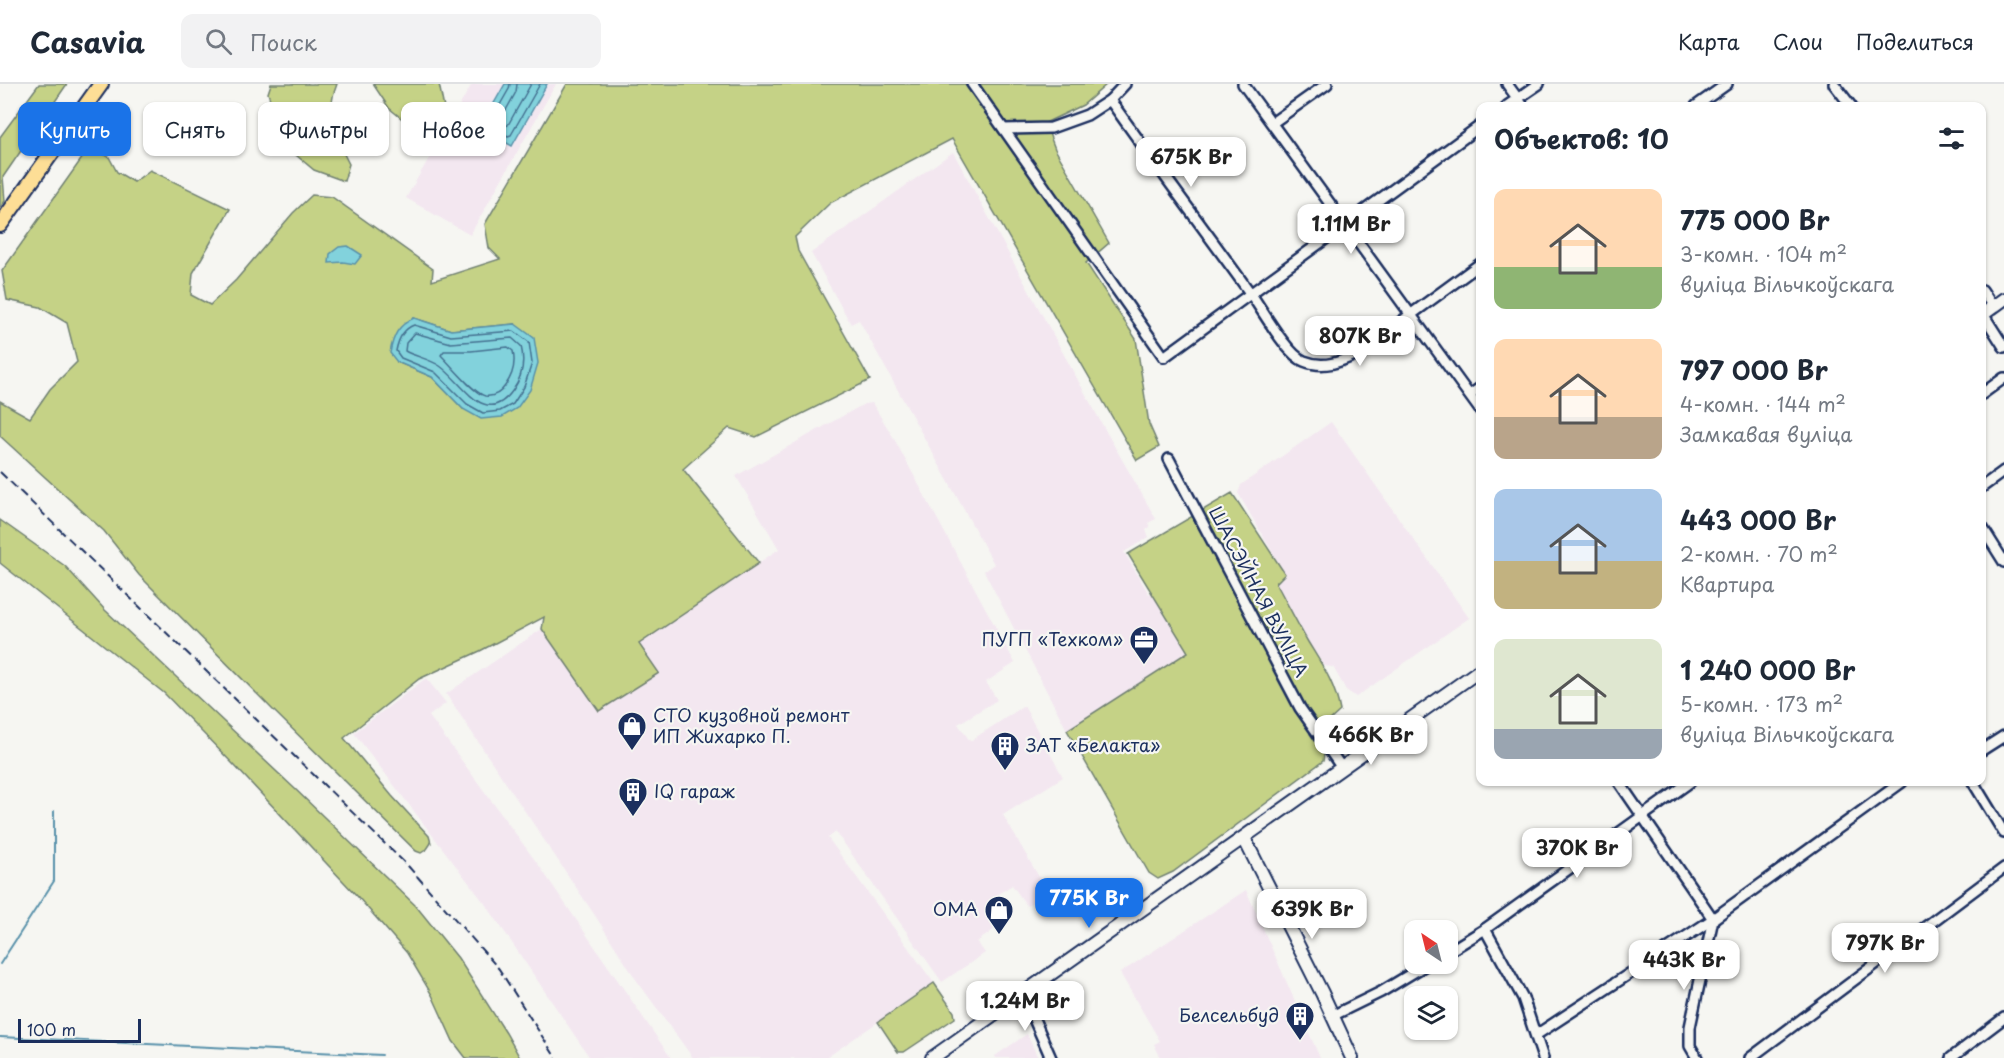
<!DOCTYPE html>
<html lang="ru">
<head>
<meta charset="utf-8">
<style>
  body { margin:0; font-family:"Playpen Sans",sans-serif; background:#f2f2f3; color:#1f2937; height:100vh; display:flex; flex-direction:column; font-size:22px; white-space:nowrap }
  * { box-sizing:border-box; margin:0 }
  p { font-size:20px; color:#747a83 }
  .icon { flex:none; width:33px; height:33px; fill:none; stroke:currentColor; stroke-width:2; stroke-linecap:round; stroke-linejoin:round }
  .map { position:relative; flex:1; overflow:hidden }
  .side { position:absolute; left:1476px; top:18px; width:510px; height:684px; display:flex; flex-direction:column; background:#fff; border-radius:12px; box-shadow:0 2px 4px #0004 }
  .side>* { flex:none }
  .top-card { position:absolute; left:18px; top:18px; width:570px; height:54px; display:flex; gap:12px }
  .needle { width:39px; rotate:325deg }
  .fabs { position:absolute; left:1404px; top:836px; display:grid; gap:12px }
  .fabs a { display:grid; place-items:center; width:54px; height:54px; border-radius:12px; background:#fff; box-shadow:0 2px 4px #0004; font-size:30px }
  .scale { position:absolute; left:18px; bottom:15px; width:123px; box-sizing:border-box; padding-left:6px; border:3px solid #1b2f5e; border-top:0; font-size:16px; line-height:21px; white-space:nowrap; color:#1b2f5e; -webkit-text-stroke:4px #f6f6f2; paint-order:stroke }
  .price { position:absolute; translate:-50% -51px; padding:0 14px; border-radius:12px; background:#fff; color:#222; font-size:20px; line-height:39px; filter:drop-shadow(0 2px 3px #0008) }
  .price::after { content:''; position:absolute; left:50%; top:36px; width:18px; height:14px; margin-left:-9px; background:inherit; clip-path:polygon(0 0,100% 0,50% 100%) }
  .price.active { background:#1a73e8; color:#fff }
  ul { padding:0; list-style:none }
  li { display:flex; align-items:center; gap:18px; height:150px; padding:0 18px }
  li span { display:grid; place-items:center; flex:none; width:168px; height:120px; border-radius:12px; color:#555 }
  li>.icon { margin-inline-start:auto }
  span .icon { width:72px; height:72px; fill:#fffc; stroke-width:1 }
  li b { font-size:26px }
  h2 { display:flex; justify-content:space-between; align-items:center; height:72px; padding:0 18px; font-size:26px }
  .pill { padding:0 21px; border-radius:12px; background:#fff; box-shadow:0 2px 4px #0004; font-size:21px; line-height:54px }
  .pill.active { background:#1a73e8; color:#fff }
  header { display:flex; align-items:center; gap:36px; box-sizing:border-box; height:84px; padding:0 30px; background:#fff; border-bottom:2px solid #e0e1e3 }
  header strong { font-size:28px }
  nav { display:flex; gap:33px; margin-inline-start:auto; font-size:21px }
  .search { width:420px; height:54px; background:#f2f2f3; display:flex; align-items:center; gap:15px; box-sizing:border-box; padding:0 21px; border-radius:12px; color:#747a83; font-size:22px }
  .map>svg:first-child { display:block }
  .built { fill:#f3e7f0 }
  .green { fill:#c5d286; stroke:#708072; stroke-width:1.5; fill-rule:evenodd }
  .water { fill:#82d2dc; stroke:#5991aa; stroke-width:1.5 }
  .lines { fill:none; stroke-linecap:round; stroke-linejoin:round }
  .shore { stroke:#447090; stroke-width:1.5 }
  .stream { stroke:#5991aa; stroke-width:2 }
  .street-casing { stroke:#1b2f5e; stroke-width:14 }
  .secondary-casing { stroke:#1b2f5e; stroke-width:16 }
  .primary-casing { stroke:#1b2f5e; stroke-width:18 }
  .street { stroke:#f6f6f2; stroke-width:9 }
  .secondary { stroke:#f6f6f2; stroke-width:12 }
  .primary { stroke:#fdde96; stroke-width:14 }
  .rail { stroke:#1b2f5e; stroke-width:2; stroke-dasharray:9 4.5; stroke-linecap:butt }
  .labels { text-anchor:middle; stroke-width:4.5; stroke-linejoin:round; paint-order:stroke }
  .street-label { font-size:18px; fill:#1b2f5e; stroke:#f6f6f2 }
  .poi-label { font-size:18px; fill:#1b2f5e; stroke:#f6f6f2; text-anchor:end }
</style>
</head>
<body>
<header>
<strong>Casavia</strong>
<div class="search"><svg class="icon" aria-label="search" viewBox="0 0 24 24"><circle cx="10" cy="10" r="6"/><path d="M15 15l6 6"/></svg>Поиск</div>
<nav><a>Карта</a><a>Слои</a><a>Поделиться</a></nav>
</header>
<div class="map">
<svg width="2004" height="974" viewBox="0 0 2004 974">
  <rect width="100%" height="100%" fill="#f6f6f2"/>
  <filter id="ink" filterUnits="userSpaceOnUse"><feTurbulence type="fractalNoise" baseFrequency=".0167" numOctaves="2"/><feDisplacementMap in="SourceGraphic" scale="12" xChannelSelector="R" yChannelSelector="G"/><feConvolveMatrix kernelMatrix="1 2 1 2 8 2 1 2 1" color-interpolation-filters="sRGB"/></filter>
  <g filter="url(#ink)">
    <!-- built -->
    <g class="built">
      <path d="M 472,0 L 556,0 L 470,151 L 406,114 Z"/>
      <path d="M 953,68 L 1108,351 L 1156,435 L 1148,439 L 1150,443 L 1146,446 L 1149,453 L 1124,468 L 1149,510 L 1152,508 L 1188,568 L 1067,646 L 984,487 L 994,480 L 859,236 L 851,240 L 811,169 Z"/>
      <path d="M 872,319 L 892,351 L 1015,579 L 986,598 L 997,616 L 958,640 L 970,657 L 1024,622 L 1063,693 L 1003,731 L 1047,807 L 1027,822 L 1012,801 L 997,811 L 1005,822 L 1000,826 L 1007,836 L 977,858 L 985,869 L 942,898 L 836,748 L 828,754 L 934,899 L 826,974 L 693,974 L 635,894 L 596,833 L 446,610 L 542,545 L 599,627 L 658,589 L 639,560 L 779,465 L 736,392 L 864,320 Z"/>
      <path d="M 1331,338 L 1469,534 L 1356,613 L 1346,606 L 1333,583 L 1324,582 L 1309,559 L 1276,499 L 1285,490 L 1238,409 L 1241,401 Z"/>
      <path d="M 426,594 L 446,619 L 429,632 L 540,783 L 671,974 L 590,974 L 489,825 L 354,649 Z"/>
      <path d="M 1246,806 L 1320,974 L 1161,974 L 1154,960 L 1160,957 L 1120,889 Z"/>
      <path d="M 1027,950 L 1038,974 L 996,974 L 995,972 Z"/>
    </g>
    <!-- green -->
    <g class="green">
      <path d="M 39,0 L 67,0 L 3,93 L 5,117 L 0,124 L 0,53 Z"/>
      <path d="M 271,0 L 337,0 C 324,30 335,53 349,80 L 344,97 L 314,86 L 284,61 L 275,46 L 273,25 L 268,9 Z"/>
      <path d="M 373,0 L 439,0 L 444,24 L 434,40 L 412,43 L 389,24 Z"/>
      <path d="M 567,0 L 1107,0 L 1083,21 L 1045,39 L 1055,65 L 1109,159 L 1086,179 L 1136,255 L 1149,340 L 1159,363 L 1137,376 L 952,55 L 830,119 L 795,153 L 798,167 L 870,296 L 756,353 L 729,344 L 683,385 L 759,479 L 639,560 L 659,589 L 599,627 L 542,545 L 544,533 L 480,567 L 419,595 L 344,654 L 392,712 L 429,752 L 431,759 L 427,765 L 421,769 L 416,767 L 274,627 L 139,491 L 104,447 L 0,352 L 0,317 L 30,334 L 50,305 L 77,278 L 67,239 L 40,223 L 7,216 L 2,187 L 90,63 L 109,73 L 117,88 L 134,98 L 150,86 L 230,125 L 193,189 L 191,211 L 210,221 L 236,196 L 293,129 L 312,111 L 332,113 L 433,185 L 432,197 L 500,175 L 489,164 L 485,140 ZM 414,234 L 451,246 L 515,240 L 463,325 L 432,293 L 397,278 Z"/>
      <path d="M 1232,409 L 1285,490 L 1276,499 C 1287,519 1297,539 1308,558 C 1322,581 1335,599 1340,627 L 1328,638 L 1310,650 L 1324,670 L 1323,677 L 1173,788 L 1158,795 L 1149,789 L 1067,646 L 1188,568 L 1128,470 Z"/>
      <path d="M 0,436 L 65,482 L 105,526 L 294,704 L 416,822 L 458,874 L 506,949 L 520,974 L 466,974 L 453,957 L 432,911 L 407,869 L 358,813 L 234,681 L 164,609 L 0,479 Z"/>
      <path d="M 934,899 L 954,928 L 955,934 L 904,968 L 898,968 L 878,938 Z"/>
    </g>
    <!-- water -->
    <g class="water">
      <path d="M 505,0 L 547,0 L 512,62 L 480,44 Z"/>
      <path d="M 348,162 L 362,171 L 355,180 L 343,178 L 329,179 L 330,170 L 339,163 Z"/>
      <path d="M 414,234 L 451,246 L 515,240 L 534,254 L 538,279 L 530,306 L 517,324 L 502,333 L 481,335 L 463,325 L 432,293 L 397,278 L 390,269 C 393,252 398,241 414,234 Z"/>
    </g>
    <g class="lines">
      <!-- shore -->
      <g class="shore">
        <path d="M 510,0 L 509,5 L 489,40 L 491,43 L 508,52 L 511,51 L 540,0"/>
        <path d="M 517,0 L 516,8 L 500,37 L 500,40 L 505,42 L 508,41 L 531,0"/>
        <path d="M 414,241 L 451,252 L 514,247 L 529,258 L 532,279 L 524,303 L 513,320 L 500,327 L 483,329 L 467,320 L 435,288 L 401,274 L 396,267 C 398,256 403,245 414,241 Z"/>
        <path d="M 415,249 L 451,259 L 512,254 L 521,262 C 525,278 523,292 513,306 C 485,346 462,297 440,282 C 430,275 416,273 405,267 L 406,259 Z"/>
        <path d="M 508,263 L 513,267 C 516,280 513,291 505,302 C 501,308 494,313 485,312 C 473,309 450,280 441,271 L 444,267 L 471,267 Z"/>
      </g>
      <!-- stream -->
      <g class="stream">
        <path d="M 0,880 L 54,797 L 54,727"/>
        <path d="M 0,953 L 382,971"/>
      </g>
      <!-- street casing -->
      <g class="street-casing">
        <g id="street">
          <path d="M 972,0 L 1164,273 L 1480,42"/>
          <path d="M 1243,0 L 1480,326"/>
          <path d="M 1507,0 L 1523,22"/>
          <path d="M 1834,0 L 1851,22"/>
          <path d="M 1110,16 C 1155,80 1202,142 1248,206 C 1261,223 1286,270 1304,277 C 1324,285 1340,278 1357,270 L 1480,180"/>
          <path d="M 1507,22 L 1539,0"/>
          <path d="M 1696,22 L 1727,0"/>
          <path d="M 1272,39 L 1327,0"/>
          <path d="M 1004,45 L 1051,44 L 1087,31 L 1110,16 L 1125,0"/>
          <path d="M 1982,206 L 1993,223"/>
          <path d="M 1983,230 L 2004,263"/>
          <path d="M 1982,310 L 2004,294"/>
          <path d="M 1470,311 L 1480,304"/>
          <path d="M 1169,375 L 1300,624 L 1342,684"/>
          <path d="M 1982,403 L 2004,387"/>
          <path d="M 1982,443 L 2004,478"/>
          <path d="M 1982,666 L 2004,652"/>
          <path d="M 1619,698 L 1713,835 L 1690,943 L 1690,962 L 1697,974"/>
          <path d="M 1973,698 L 2004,749"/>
          <path d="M 1485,845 L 1523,914 L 1543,974"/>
          <path d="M 1448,868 L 1485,845 L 1690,698"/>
          <path d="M 1023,910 L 1051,974"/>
          <path d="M 1332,932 L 1381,908 L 1429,879"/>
          <path d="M 1536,951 L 1713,835 L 1902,698"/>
          <path d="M 1750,974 L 2004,784"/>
          <path d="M 1951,974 L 2004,934"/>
        </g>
      </g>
      <!-- secondary casing -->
      <g class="secondary-casing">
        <g id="secondary">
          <path d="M 1982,231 L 2004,215"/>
          <path d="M 1244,754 L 1322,909 L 1352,974"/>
          <path d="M 932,974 L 1480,586"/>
        </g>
      </g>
      <!-- primary casing -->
      <g class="primary-casing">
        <path id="primary" d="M 0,141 L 101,0"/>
      </g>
      <!-- street -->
      <use href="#street" class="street"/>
      <!-- secondary -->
      <use href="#secondary" class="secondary"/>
      <!-- primary -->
      <use href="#primary" class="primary"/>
      <!-- rail -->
      <path class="rail" d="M 0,388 L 408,782 L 499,885 L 556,974"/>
    </g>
  </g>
  <!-- icons -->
  <defs>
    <g id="office-pin" transform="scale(1.5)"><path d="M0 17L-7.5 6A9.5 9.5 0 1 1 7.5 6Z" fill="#1b2f5e" stroke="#f6f6f2"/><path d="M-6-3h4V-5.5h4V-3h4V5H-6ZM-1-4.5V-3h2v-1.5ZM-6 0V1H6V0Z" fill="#fff"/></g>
    <g id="shop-pin" transform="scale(1.5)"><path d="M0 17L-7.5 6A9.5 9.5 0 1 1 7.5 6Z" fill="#1b2f5e" stroke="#f6f6f2"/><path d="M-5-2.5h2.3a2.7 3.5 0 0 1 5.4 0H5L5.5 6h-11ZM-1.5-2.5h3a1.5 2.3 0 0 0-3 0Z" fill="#fff"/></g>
    <g id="building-pin" transform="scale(1.5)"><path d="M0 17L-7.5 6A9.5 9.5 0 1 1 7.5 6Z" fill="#1b2f5e" stroke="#f6f6f2"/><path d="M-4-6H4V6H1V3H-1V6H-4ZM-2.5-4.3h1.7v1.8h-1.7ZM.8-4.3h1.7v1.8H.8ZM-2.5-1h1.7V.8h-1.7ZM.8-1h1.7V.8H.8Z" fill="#fff"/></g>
  </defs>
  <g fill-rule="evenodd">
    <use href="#office-pin" x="1144" y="556"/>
    <use href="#shop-pin" x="632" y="642"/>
    <use href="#building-pin" x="1005" y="662"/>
    <use href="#building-pin" x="633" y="708"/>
    <use href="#shop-pin" x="999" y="826"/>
    <use href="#building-pin" x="1300" y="932"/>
  </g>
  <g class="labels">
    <!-- street labels -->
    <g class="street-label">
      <text transform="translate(1258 508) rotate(62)" y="6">ШАСЭЙНАЯ ВУЛІЦА</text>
    </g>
    <!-- poi labels -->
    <g class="poi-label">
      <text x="1123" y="562">ПУГП «Техком»</text>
      <text x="653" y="638" text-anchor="start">СТО кузовной ремонт<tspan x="653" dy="21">ИП Жихарко П.</tspan></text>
      <text x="1026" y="668" text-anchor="start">ЗАТ «Белакта»</text>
      <text x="654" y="714" text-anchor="start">IQ гараж</text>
      <text x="978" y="832">ОМА</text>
      <text x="1279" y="938">Белсельбуд</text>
    </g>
  </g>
</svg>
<div class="fabs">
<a><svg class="needle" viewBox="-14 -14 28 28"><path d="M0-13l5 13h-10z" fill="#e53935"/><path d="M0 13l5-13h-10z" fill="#747a83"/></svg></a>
<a><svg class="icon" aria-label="layers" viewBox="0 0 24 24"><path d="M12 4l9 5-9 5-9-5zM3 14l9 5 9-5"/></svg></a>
</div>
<div class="scale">100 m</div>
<b class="price" style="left:1191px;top:104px">675K Br</b>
<b class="price" style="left:1351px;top:171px">1.11M Br</b>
<b class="price" style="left:1360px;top:283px">807K Br</b>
<b class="price" style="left:1371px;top:682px">466K Br</b>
<b class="price" style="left:1577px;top:795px">370K Br</b>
<b class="price active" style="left:1089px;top:845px">775K Br</b>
<b class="price" style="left:1312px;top:856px">639K Br</b>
<b class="price" style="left:1885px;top:890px">797K Br</b>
<b class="price" style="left:1684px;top:907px">443K Br</b>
<b class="price" style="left:1025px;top:948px">1.24M Br</b>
<div class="top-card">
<a class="pill active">Купить</a>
<a class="pill">Снять</a>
<a class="pill">Фильтры</a>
<a class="pill">Новое</a>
</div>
<section class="side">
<h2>Объектов: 10<svg class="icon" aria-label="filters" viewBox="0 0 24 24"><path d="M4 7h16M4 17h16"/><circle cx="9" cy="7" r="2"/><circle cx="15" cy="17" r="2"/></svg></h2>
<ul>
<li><span style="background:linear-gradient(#ffd9b3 65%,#8fb573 0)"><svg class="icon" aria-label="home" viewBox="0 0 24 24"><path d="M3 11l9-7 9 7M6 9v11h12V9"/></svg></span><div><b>775 000 Br</b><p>3-комн. · 104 m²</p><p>вуліца Вільчкоўскага</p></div></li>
<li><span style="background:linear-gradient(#ffd9b3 65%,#b9a48a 0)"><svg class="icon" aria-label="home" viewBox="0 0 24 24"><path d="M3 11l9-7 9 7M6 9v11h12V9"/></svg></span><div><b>797 000 Br</b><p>4-комн. · 144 m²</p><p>Замкавая вуліца</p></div></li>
<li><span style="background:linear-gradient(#a9c7e8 60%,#c2b280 0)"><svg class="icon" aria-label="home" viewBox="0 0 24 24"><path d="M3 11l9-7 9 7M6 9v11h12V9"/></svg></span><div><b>443 000 Br</b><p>2-комн. · 70 m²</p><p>Квартира</p></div></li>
<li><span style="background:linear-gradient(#dfe7d0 75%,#9aa5b1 0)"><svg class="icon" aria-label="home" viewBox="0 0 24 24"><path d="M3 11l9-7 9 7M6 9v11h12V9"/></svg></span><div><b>1 240 000 Br</b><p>5-комн. · 173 m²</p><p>вуліца Вільчкоўскага</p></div></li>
</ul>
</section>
</div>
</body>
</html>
